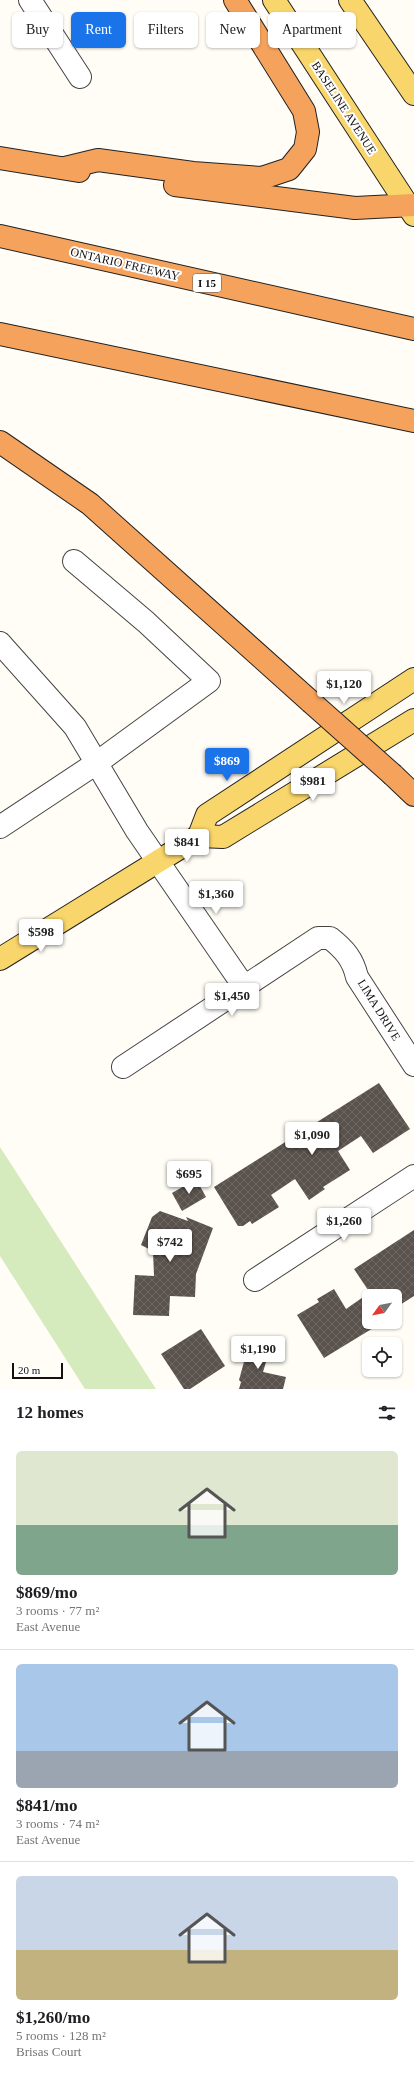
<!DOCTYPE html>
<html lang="en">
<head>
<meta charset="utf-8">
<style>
  body { margin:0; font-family:"Times New Roman",serif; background:#f2f2f2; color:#202124; height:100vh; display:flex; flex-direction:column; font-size:15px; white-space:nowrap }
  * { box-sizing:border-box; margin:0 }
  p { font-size:13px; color:#757577 }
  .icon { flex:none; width:22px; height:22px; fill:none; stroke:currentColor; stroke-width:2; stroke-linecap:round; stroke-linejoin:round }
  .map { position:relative; height:1389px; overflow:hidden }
  .sheet { display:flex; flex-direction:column; background:#fff; flex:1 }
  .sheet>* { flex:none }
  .top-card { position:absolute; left:12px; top:12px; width:390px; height:36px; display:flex; gap:8px }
  .needle { width:26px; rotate:237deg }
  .buttons { position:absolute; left:362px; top:1289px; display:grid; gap:8px }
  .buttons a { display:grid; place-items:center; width:40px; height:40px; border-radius:6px; background:#fff; box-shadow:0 1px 3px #0004; font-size:20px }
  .scale { position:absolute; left:12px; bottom:10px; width:51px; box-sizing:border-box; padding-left:4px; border:2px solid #111; border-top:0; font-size:11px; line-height:14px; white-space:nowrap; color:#111; -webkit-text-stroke:3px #fff; paint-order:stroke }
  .price { position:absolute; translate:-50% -34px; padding:0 9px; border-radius:4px; background:#fff; color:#222; font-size:13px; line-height:26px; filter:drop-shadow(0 1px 2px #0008) }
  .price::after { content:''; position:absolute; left:50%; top:24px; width:12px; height:9px; margin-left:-6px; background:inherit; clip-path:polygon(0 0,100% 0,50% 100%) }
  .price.on { background:#1a73e8; color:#fff }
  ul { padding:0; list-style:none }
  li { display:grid; align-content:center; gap:8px; height:212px; padding:0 16px }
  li+li { border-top:1px solid #e0e0e0 }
  li span { display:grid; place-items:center; height:124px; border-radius:6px; color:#555 }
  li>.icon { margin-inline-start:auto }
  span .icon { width:72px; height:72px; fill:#fffc; stroke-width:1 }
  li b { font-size:17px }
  h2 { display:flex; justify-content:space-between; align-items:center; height:48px; padding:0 16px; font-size:17px }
  .pill { padding:0 14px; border-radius:6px; background:#fff; box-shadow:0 1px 3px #0004; font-size:14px; line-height:36px }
  .pill.on { background:#1a73e8; color:#fff }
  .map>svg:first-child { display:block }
  .grass { fill:#d5ebbd }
  .building { fill:url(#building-cross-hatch) }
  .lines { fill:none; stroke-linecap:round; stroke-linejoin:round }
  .minor-casing { stroke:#444; stroke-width:24 }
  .major-casing { stroke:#222; stroke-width:24 }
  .highway-casing { stroke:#222; stroke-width:24 }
  .minor { stroke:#fff; stroke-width:22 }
  .major { stroke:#f9d66b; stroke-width:22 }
  .highway { stroke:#f5a25d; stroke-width:22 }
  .highway-bridge-casing { stroke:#222; stroke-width:24; stroke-linecap:butt }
  .highway-bridge { stroke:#f5a25d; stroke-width:22 }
  .labels { text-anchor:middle; stroke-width:4; stroke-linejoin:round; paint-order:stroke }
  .shield { fill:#fff; stroke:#585858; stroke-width:1 }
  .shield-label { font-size:11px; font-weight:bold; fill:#111 }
  .street-label { font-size:12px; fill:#111; stroke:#fff }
</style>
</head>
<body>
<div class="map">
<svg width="414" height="1389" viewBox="0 0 414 1389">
  <defs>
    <pattern id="building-cross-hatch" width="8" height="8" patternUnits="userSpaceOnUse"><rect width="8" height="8" fill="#5a524d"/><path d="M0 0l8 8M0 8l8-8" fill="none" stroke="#6d6662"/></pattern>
  </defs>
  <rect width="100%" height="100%" fill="#fffdf5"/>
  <!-- grass -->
  <path class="grass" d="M 0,1147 L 156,1389 L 85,1389 L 0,1256 Z"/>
  <!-- building -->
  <g class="building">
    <path d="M 379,1083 L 410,1129 L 373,1153 L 361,1136 L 338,1151 L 350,1170 L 323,1187 L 325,1189 L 309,1200 L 295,1179 L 271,1195 L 279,1207 L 252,1224 L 250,1221 L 243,1226 L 238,1226 L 214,1187 Z"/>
    <path d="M 196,1179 L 206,1197 L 182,1211 L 172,1193 Z"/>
    <path d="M 160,1211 L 188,1221 L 186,1217 L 213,1228 L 196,1274 L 195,1297 L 170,1296 L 169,1316 L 133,1315 L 135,1275 L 154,1276 L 153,1251 L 141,1245 L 152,1217 Z"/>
    <path d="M 414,1230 L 414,1296 L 395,1308 L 395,1296 L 372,1296 L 354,1269 Z"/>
    <path d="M 334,1289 L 346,1309 L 369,1293 L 369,1322 L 383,1322 L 324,1358 L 297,1315 L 319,1302 L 317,1299 Z"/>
    <path d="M 201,1329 L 225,1366 L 190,1389 L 184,1389 L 161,1354 Z"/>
    <path d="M 250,1340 L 268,1344 L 263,1362 L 266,1362 L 263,1372 L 286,1377 L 283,1389 L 239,1389 L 241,1382 L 239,1380 Z"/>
  </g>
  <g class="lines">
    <!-- minor casing -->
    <g class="minor-casing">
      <g id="minor">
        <path d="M 30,0 L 80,77"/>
        <path d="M 0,643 L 75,727 L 137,831 L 245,988"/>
        <path d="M 0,827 L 98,762 L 209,681 L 146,622 L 74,561"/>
        <path d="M 123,1067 L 318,938 L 330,938 C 344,949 353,959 357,977 L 414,1065"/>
        <path d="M 255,1280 L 414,1176"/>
      </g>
    </g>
    <!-- major casing -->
    <g class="major-casing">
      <g id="major">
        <path d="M 274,0 L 414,215"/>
        <path d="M 350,0 L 414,94"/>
        <path d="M 199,836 L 207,815 L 414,679"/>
        <path d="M 0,959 L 199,836 L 223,837 L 414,720"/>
      </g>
    </g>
    <!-- highway casing -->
    <g class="highway-casing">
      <g id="highway">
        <path d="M 0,158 L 79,171"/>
        <path d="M 65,168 L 98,160 L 193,173 L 262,178 L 289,169 L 305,149 L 308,132 L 304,111 L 235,0"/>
        <path d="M 175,185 L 355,208 L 414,205"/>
        <path d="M 0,236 L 414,329"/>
        <path d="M 0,334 L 414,421"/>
        <path d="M 0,442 L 90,504 L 311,702"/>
        <path d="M 393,775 L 414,795"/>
      </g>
    </g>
    <!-- minor -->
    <use href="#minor" class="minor"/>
    <!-- major -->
    <use href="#major" class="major"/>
    <!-- highway -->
    <use href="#highway" class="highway"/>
    <!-- highway-bridge casing -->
    <g class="highway-bridge-casing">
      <path id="highway-bridge" d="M 311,702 L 393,775"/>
    </g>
    <!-- highway-bridge -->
    <use href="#highway-bridge" class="highway-bridge"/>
  </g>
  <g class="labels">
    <!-- shield labels -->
    <rect class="shield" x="193" y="274" width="28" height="18" rx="3"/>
    <g class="shield-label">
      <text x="207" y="287">I 15</text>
    </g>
    <!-- street labels -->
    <g class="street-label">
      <text transform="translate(344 108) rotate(57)" y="4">BASELINE AVENUE</text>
      <text transform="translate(125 264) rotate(13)" y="4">ONTARIO FREEWAY</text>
      <text transform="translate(379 1010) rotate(58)" y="4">LIMA DRIVE</text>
    </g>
  </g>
</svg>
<div class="buttons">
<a><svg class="needle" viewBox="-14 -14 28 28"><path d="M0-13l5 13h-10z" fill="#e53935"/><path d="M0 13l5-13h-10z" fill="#757577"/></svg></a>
<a><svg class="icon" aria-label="locate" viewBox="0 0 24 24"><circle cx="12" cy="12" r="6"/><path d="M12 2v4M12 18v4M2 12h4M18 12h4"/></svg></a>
</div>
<div class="scale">20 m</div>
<b class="price" style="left:344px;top:705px">$1,120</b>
<b class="price on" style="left:227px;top:782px">$869</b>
<b class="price" style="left:313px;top:802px">$981</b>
<b class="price" style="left:187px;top:863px">$841</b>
<b class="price" style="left:216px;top:915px">$1,360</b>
<b class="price" style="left:41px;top:953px">$598</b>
<b class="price" style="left:232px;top:1017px">$1,450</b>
<b class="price" style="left:312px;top:1156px">$1,090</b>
<b class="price" style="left:189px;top:1195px">$695</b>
<b class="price" style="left:344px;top:1242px">$1,260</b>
<b class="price" style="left:170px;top:1263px">$742</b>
<b class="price" style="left:258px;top:1370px">$1,190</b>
<div class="top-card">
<a class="pill">Buy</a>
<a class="pill on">Rent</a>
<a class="pill">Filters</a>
<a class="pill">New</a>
<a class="pill">Apartment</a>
</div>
</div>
<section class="sheet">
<h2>12 homes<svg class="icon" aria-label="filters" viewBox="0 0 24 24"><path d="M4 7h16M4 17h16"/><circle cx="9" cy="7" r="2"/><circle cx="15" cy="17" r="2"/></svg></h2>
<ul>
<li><span style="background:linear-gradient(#dfe7d0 60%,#7fa58c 0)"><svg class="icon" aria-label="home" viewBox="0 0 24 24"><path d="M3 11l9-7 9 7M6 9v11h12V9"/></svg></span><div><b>$869/mo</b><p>3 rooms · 77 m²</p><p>East Avenue</p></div></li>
<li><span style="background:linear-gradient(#a9c7e8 70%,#9aa5b1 0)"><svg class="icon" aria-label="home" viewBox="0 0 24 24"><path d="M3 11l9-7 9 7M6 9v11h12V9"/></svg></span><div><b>$841/mo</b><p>3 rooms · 74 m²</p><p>East Avenue</p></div></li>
<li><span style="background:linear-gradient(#c9d6e8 60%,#c2b280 0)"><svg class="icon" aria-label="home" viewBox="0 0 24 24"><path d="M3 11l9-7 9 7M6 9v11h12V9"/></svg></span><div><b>$1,260/mo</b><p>5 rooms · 128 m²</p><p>Brisas Court</p></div></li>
</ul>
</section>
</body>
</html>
